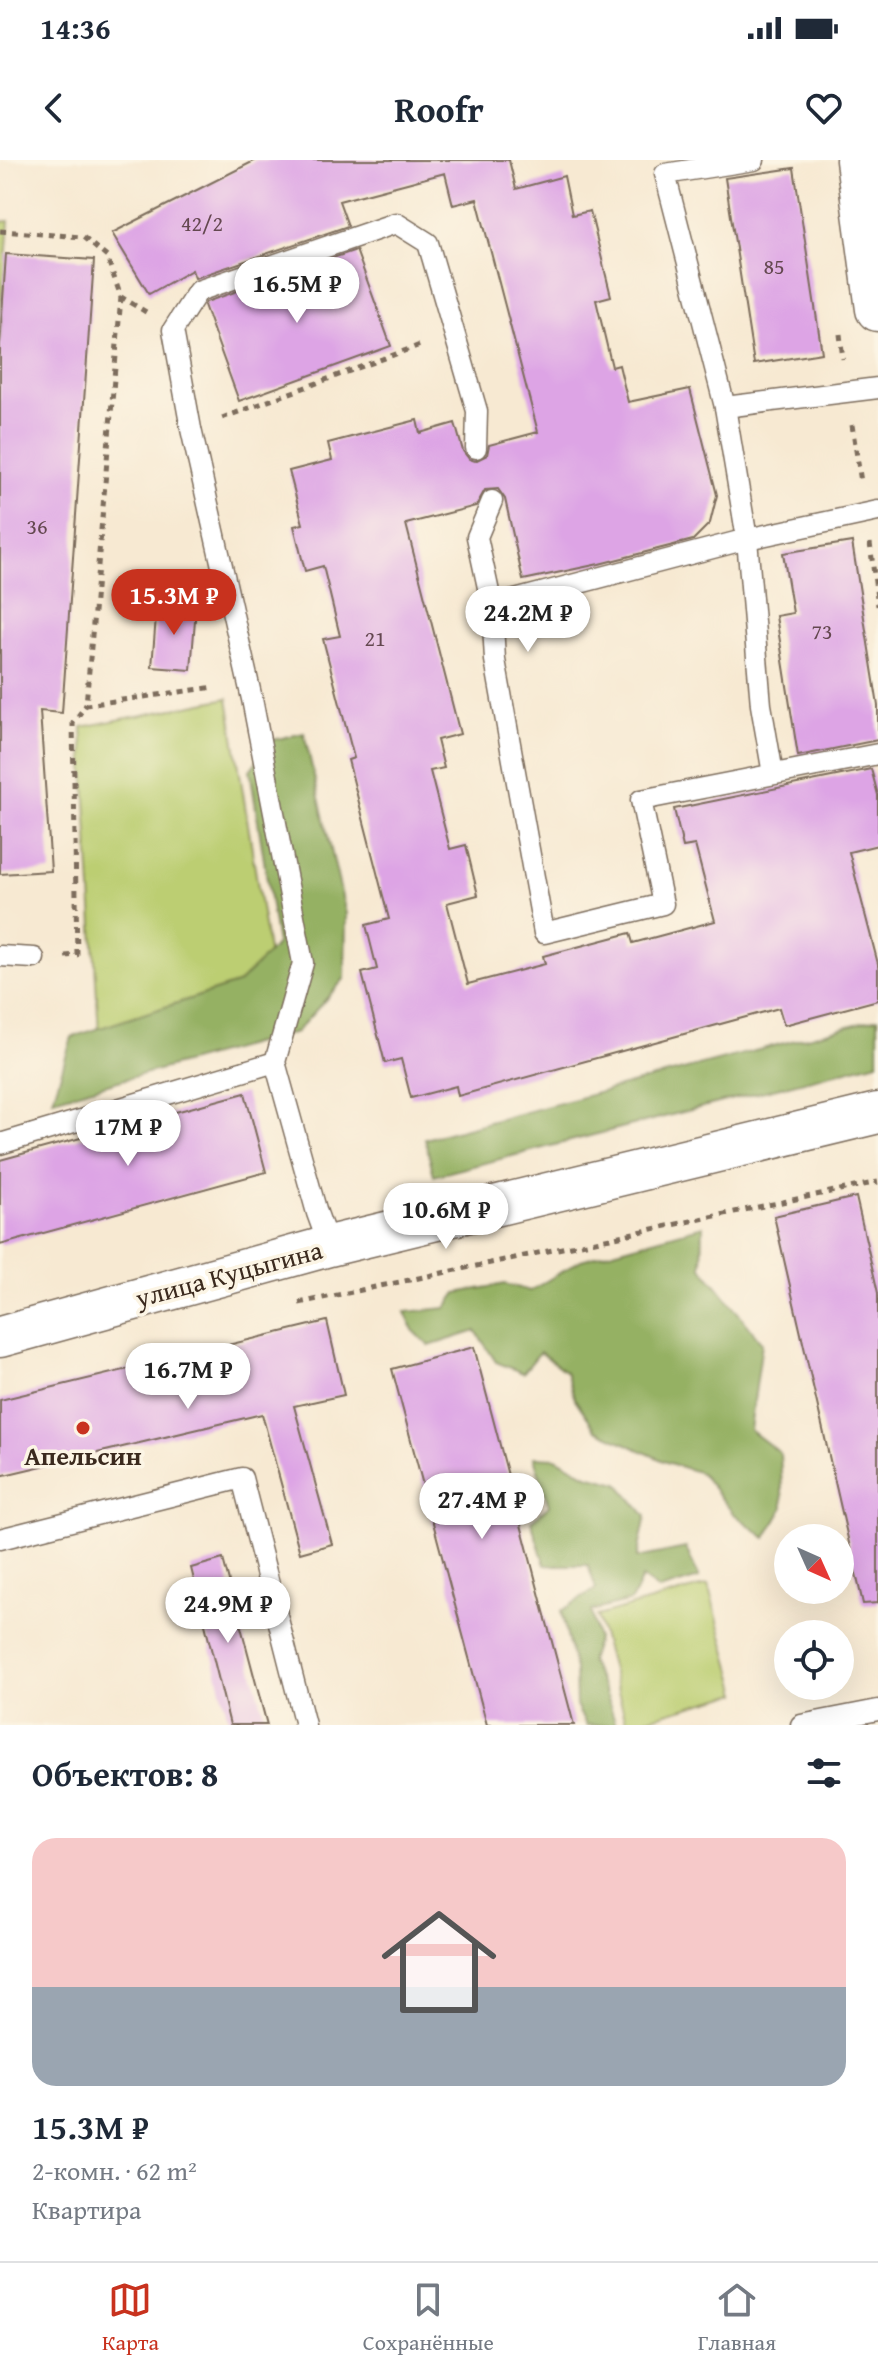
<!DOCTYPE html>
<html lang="ru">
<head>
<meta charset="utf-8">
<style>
  body { margin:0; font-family:"Gentium Book Plus",serif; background:#f6f6f7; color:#1f2937; height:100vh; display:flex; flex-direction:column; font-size:30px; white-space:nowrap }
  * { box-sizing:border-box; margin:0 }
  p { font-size:26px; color:#747a83 }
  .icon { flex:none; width:44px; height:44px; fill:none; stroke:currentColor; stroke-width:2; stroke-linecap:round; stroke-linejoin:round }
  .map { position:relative; height:1565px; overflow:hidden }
  .details { display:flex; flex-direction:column; background:#fff; flex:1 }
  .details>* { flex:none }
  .needle { width:52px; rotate:135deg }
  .buttons { position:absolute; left:774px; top:1364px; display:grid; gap:16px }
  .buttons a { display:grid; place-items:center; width:80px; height:80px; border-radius:50%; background:#fff; box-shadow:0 8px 32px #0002; font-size:40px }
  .price { position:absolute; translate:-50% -68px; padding:0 18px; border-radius:28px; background:#fff; color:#222; font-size:26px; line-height:52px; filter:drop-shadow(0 2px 4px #0008) }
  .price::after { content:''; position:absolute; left:50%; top:48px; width:24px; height:18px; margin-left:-12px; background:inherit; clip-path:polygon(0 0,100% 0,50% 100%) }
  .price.active { background:#c8321e; color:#fff }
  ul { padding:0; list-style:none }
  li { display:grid; align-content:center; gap:16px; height:424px; padding:0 32px }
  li+li { border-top:2px solid #e0e1e3 }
  li span { display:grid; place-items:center; height:248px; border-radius:24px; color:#555 }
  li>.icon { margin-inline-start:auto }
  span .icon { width:144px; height:144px; fill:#fffc; stroke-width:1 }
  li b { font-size:34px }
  h2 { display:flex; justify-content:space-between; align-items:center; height:96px; padding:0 32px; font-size:34px }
  .status { display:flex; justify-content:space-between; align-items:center; height:56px; padding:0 40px; background:#fff; direction:ltr }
  .status svg { height:22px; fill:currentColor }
  header { display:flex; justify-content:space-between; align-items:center; height:104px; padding:0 32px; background:#fff; font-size:36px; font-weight:700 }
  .menu { display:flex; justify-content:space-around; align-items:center; height:112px; border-top:2px solid #e0e1e3; background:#fff; font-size:22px; color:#747a83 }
  .menu a { display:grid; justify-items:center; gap:4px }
  .menu .active { color:#c8321e }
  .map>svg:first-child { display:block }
  .green { fill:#bcce72; stroke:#7c7c48; stroke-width:2 }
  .forest { fill:#95b164; stroke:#686e41; stroke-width:2 }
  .building { fill:#dda4e5 }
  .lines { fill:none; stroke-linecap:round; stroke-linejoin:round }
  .lane-casing { stroke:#7d6d5d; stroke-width:23 }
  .street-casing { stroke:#7d6d5d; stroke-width:43 }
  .secondary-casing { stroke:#7d6d5d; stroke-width:47 }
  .path { stroke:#7d6d5d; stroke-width:5; stroke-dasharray:6 6; stroke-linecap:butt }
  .lane { stroke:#fff; stroke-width:20 }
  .street { stroke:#fff; stroke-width:40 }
  .secondary { stroke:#fff; stroke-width:44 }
  .poi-dot { fill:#c8321e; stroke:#fcf5e5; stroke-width:3 }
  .labels { text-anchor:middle; stroke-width:7; stroke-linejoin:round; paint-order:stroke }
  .number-label { font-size:22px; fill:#644850 }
  .street-label { font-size:26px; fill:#3b2a1e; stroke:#fcf5e5 }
  .poi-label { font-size:26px; font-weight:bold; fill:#3b2a1e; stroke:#fcf5e5 }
</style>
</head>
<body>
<div class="status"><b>14:36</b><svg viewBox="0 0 49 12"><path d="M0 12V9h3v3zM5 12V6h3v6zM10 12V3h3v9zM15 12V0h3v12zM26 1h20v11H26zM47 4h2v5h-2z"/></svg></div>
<header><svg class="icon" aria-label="back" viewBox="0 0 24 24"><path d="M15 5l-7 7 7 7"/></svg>Roofr<svg class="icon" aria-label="heart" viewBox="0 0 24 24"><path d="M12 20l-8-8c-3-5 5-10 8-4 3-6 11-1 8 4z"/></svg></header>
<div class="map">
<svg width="878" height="1565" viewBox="0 0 878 1565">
  <rect width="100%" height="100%" fill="#fcf5e5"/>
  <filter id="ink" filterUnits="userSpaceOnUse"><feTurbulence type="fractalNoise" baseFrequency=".0125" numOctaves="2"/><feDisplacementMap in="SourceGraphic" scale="16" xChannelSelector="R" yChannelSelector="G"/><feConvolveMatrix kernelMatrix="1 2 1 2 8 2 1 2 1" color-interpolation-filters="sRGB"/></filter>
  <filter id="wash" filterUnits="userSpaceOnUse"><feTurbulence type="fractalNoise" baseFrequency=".006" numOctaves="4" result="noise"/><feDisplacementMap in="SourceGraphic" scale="32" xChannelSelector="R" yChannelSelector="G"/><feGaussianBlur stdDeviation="1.8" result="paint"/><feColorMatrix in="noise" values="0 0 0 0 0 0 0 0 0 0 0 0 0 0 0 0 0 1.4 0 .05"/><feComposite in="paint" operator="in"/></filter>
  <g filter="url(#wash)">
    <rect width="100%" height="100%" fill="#f7e9d2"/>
    <!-- green -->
    <g class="green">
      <path d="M 9,61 L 0,184 L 0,62 Z"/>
      <path d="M 228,538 L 278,854 L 101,911 L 82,567 Z"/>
      <path d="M 708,1425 L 738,1533 L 627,1564 L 597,1456 Z"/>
    </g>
    <!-- forest -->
    <g class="forest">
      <path d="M 304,573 L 346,754 L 345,818 L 296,872 L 53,939 L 72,877 L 239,823 L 277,784 L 250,610 L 273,580 Z"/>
      <path d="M 878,858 L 878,902 L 434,1016 L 425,979 Z"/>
      <path d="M 703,1066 L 702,1107 L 762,1183 L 750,1270 L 780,1293 L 783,1348 L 766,1378 L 733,1353 L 701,1313 L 666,1302 L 596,1270 L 575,1239 L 566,1212 L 540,1192 L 523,1213 L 496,1202 L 476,1171 L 429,1186 L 413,1170 L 405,1152 L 446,1148 L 457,1133 L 505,1124 L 530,1131 L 581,1100 Z"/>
      <path d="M 534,1297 L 556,1298 L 587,1315 L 618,1323 L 646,1356 L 637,1398 L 686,1388 L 699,1418 L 659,1430 L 642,1418 L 631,1441 L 591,1451 L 597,1479 L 590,1501 L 608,1539 L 616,1565 L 586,1565 L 576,1546 L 575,1510 L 561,1451 L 596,1429 L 588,1405 L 545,1405 L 531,1361 L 549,1346 Z"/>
    </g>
    <g id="blocks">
      <!-- building -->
      <g class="building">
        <path d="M 256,0 L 509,0 L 516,29 L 564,16 L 572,55 L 590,51 L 611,136 L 596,140 L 612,207 L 619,205 L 628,242 L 690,229 L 717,335 L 710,363 L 693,380 L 599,404 L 523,420 L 505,339 L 498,329 L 485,330 L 476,346 L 406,364 L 460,574 L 437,580 L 444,608 L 430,611 L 450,689 L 466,685 L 478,735 L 447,743 L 468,824 L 545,804 L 543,796 L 630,773 L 633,783 L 715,761 L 695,685 L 683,687 L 674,649 L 871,609 L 878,635 L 878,685 L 849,692 L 878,804 L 878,840 L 784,865 L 779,848 L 458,936 L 456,926 L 411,938 L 401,899 L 385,903 L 362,813 L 377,809 L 366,765 L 389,759 L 348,600 L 354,598 L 323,479 L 340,476 L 323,406 L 305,411 L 294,366 L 303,364 L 289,311 L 332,300 L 328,283 L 417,260 L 420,273 L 455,263 L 463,291 L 469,299 L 475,301 L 487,295 L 489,285 L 538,272 L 477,39 L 453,45 L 445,13 L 339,41 L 348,66 L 195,118 L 192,110 L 149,134 L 112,73 Z"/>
        <path d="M 794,8 L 822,193 L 754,204 L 725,18 Z"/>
        <path d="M 356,90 L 391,186 L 239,241 L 204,145 L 206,142 Z"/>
        <path d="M 6,94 L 94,100 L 62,553 L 40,551 L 51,711 L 0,714 L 0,184 Z"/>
        <path d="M 852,382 L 878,546 L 878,580 L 798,596 L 776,456 L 793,453 L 783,393 Z"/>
        <path d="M 157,444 L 196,447 L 191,510 L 152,507 Z"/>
        <path d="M 245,933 L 266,1012 L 0,1085 L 0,1000 Z"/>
        <path d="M 856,1037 L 878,1133 L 878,1443 L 863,1444 L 774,1056 Z"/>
        <path d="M 327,1161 L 344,1235 L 294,1246 L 332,1384 L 300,1393 L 262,1254 L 0,1316 L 0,1240 Z"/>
        <path d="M 474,1187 L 574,1565 L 487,1565 L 392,1209 Z"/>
        <path d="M 223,1399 L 267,1565 L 230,1565 L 191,1408 Z"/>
      </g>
    </g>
  </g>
  <g filter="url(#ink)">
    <use href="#blocks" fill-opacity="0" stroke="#7d6d5d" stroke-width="2"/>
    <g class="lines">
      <!-- lane casing -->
      <g class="lane-casing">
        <g id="lane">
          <path d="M 754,0 L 665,14 L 725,247 L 747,379 L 761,545 L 773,614"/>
          <path d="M 725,247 L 878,228"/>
          <path d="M 492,341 L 477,377 L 492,446"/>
          <path d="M 878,351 L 747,379 L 492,446 L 495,500 L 544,773 L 663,744 L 641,640 L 878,594"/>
          <path d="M 0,796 L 34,798"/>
          <path d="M 0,984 L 275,902"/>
          <path d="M 329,1086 L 317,1053 L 275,902 L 303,803 L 252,539 L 191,269 L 173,170 L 198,131 L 396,63 L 428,83 L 477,251 L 476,288"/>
          <path d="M 0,1379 L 242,1318 L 305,1565"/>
          <path d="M 801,1565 L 878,1550"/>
        </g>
      </g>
      <!-- street casing -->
      <g class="street-casing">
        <path id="street" d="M 0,1177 L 329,1086 L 878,953"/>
      </g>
      <!-- secondary casing -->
      <g class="secondary-casing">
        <path id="secondary" d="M 858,0 L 878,149"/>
      </g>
      <!-- path -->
      <g class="path">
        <path d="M 0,71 L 83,77 L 107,97 L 121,137 L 146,152"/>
        <path d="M 121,137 L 86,545 L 215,527"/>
        <path d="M 840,174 L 843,199"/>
        <path d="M 222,258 L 423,184"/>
        <path d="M 852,265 L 861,322"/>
        <path d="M 870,383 L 878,446"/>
        <path d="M 65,796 L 77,795 L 73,563 L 86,545"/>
        <path d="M 299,1143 L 878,1022"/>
      </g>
      <!-- lane -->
      <use href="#lane" class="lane"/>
      <!-- street -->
      <use href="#street" class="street"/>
      <!-- secondary -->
      <use href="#secondary" class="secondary"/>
    </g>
  </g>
  <!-- markers -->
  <circle class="poi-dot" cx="83" cy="1268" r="8"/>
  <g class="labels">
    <!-- number labels -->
    <g class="number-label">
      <text x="202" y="71">42/2</text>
      <text x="774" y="114">85</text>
      <text x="37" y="374">36</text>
      <text x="822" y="479">73</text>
      <text x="375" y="486">21</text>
    </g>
    <!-- street labels -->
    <g class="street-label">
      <text transform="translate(229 1114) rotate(-15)" y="9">улица Куцыгина</text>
    </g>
    <!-- poi labels -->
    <g class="poi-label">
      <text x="83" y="1305">Апельсин</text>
    </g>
  </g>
</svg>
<div class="buttons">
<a><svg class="needle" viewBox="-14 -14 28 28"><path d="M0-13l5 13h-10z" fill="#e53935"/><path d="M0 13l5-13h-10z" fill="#747a83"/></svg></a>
<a><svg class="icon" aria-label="locate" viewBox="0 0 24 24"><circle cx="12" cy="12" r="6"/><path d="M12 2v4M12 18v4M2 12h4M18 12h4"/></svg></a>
</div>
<b class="price" style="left:297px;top:165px">16.5M ₽</b>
<b class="price active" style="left:174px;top:477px">15.3M ₽</b>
<b class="price" style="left:528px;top:494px">24.2M ₽</b>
<b class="price" style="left:128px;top:1008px">17M ₽</b>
<b class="price" style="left:446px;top:1091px">10.6M ₽</b>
<b class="price" style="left:188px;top:1251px">16.7M ₽</b>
<b class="price" style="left:482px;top:1381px">27.4M ₽</b>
<b class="price" style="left:228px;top:1485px">24.9M ₽</b>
</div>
<section class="details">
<h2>Объектов: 8<svg class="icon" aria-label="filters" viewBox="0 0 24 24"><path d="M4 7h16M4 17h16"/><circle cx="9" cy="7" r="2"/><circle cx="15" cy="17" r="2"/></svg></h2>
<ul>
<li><span style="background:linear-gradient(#f6c9c9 60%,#9aa5b1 0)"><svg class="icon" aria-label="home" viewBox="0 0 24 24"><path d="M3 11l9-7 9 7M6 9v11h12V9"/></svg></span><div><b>15.3M ₽</b><p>2-комн. · 62 m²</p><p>Квартира</p></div></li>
</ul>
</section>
<nav class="menu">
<a class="active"><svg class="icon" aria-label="map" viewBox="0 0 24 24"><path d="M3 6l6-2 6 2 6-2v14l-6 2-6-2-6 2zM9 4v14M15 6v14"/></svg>Карта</a>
<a><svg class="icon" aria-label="saved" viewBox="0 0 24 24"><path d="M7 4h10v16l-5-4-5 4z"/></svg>Сохранённые</a>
<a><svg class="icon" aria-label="home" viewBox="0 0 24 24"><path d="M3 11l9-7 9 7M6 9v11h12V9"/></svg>Главная</a>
</nav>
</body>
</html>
